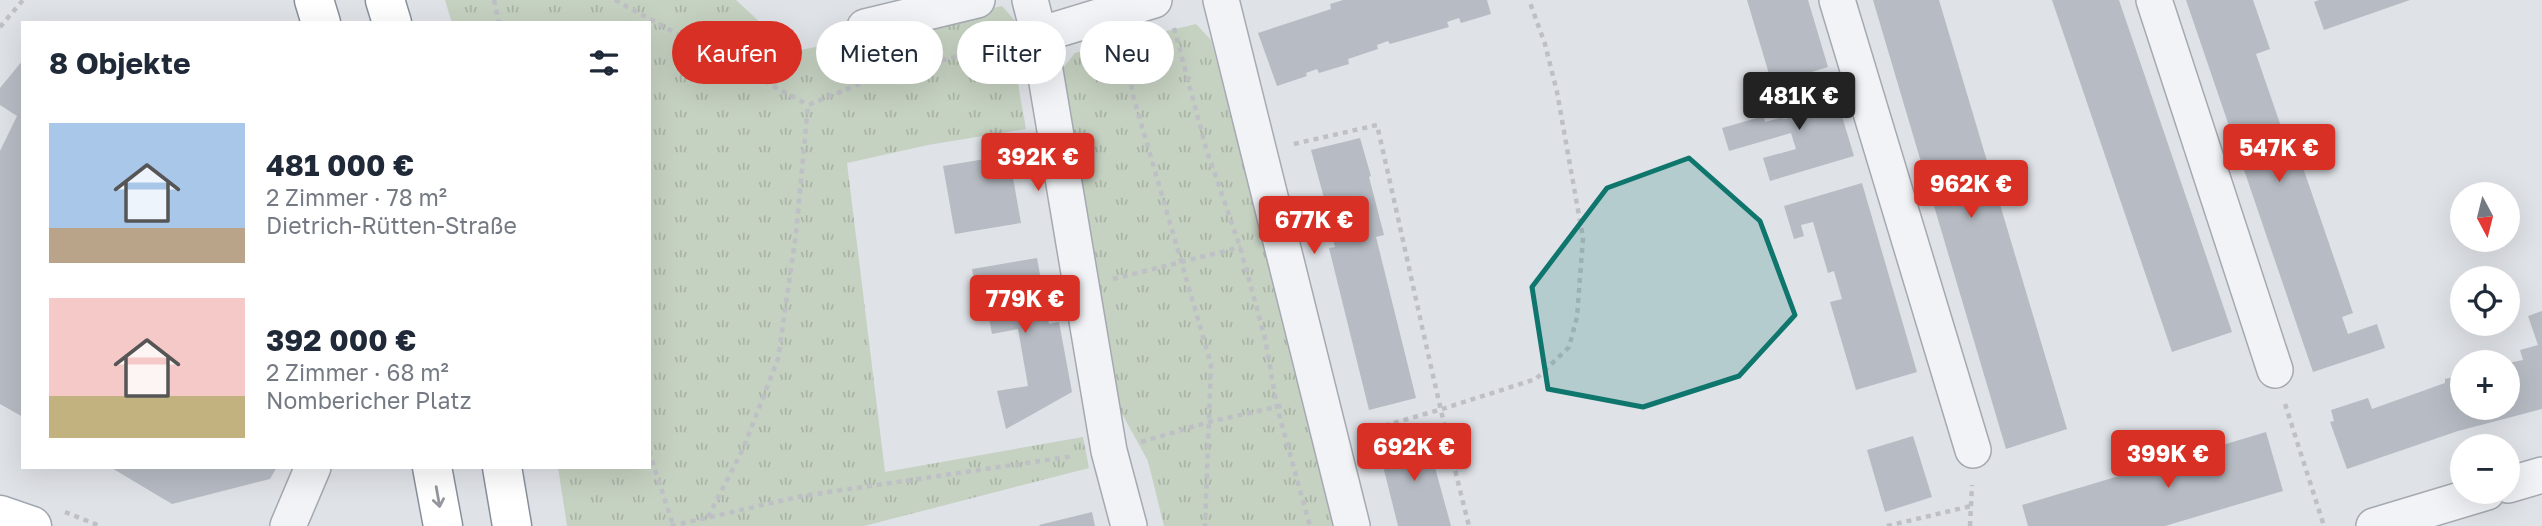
<!DOCTYPE html>
<html lang="de">
<head>
<meta charset="utf-8">
<style>
  body { margin:0; font-family:"Golos Text",sans-serif; background:#f2f2f3; color:#1f2937; height:100vh; display:flex; flex-direction:column; font-size:26px; white-space:nowrap }
  * { box-sizing:border-box; margin:0 }
  p { font-size:23px; color:#747a83 }
  .icon { flex:none; width:38px; height:38px; fill:none; stroke:currentColor; stroke-width:2; stroke-linecap:round; stroke-linejoin:round }
  .map { position:relative; flex:1; overflow:hidden }
  .sheet { position:absolute; left:21px; top:21px; width:630px; height:448px; display:flex; flex-direction:column; background:#fff; border-radius:0px; box-shadow:0 7px 28px #0002 }
  .sheet>* { flex:none }
  .top-card { position:absolute; left:672px; top:21px; width:665px; height:63px; display:flex; gap:14px }
  .needle { width:46px; rotate:173deg }
  .controls { position:absolute; left:2450px; top:182px; display:grid; gap:14px }
  .controls a { display:grid; place-items:center; width:70px; height:70px; border-radius:50%; background:#fff; box-shadow:0 7px 28px #0002; font-size:35px }
  .price { position:absolute; translate:-50% -60px; padding:0 16px; border-radius:7px; background:#d93025; color:#fff; font-size:23px; line-height:46px; filter:drop-shadow(0 2px 4px #0008) }
  .price::after { content:''; position:absolute; left:50%; top:42px; width:21px; height:16px; margin-left:-10px; background:inherit; clip-path:polygon(0 0,100% 0,50% 100%) }
  .price.selected { background:#222; color:#fff }
  ul { padding:0; list-style:none }
  li { display:flex; align-items:center; gap:21px; height:175px; padding:0 28px }
  li span { display:grid; place-items:center; flex:none; width:196px; height:140px; border-radius:0px; color:#555 }
  li>.icon { margin-inline-start:auto }
  span .icon { width:84px; height:84px; fill:#fffc; stroke-width:1 }
  li b { font-size:30px }
  h2 { display:flex; justify-content:space-between; align-items:center; height:84px; padding:0 28px; font-size:30px }
  .chip { padding:0 24px; border-radius:32px; background:#fff; box-shadow:0 7px 28px #0002; font-size:24px; line-height:63px }
  .chip.selected { background:#d93025; color:#fff }
  .map>svg:first-child { display:block }
  .grass { fill:url(#grass-tufts) }
  .building { fill:#b7bcc4 }
  .lines { fill:none; stroke-linecap:round; stroke-linejoin:round }
  .minor-casing { stroke:#a5a9b1; stroke-width:38 }
  .major-casing { stroke:#9fa7b2; stroke-width:41 }
  .highway-casing { stroke:#88909d; stroke-width:41 }
  .path { stroke:#bec0c6; stroke-width:4.5; stroke-dasharray:5 5; stroke-linecap:butt }
  .minor { stroke:#f2f3f6; stroke-width:35 }
  .major { stroke:#fff; stroke-width:38 }
  .highway { stroke:#fff; stroke-width:38 }
  .oneway { stroke:#94989e }
  .marked { fill:#0f766e; fill-opacity:0.2; stroke:#0f766e; stroke-width:5; stroke-linejoin:round }
</style>
</head>
<body>
<div class="map">
<svg width="2542" height="526" viewBox="0 0 2542 526">
  <defs>
    <pattern id="grass-tufts" width="24" height="20" patternUnits="userSpaceOnUse" patternTransform="scale(1.75)"><rect width="24" height="20" fill="#c5d1c1"/><path d="M3 7l-1-3M5 7V3M7 7l1-3M15 17l-1-3M17 17v-4M19 17l1-3" fill="none" stroke="#a9b4a7"/></pattern>
  </defs>
  <rect width="100%" height="100%" fill="#dfe2e7"/>
  <!-- grass -->
  <g class="grass">
    <path d="M 445,0 L 736,0 L 792,52 L 1002,6 L 1026,33 C 1009,63 1021,96 1026,129 L 928,145 L 847,163 L 885,472 L 1083,437 L 1089,468 L 864,526 L 567,526 L 558,467 L 649,467 L 649,23 L 452,23 Z"/>
    <path d="M 1196,24 L 1211,40 L 1243,159 L 1333,526 L 1164,526 L 1148,461 L 1121,412 L 1093,279 L 1062,103 L 1063,68 L 1075,53 Z"/>
  </g>
  <!-- building -->
  <g class="building">
    <path d="M 1343,0 L 1487,0 L 1491,14 L 1461,23 L 1459,18 L 1447,22 L 1449,27 L 1390,44 L 1388,41 L 1377,45 L 1378,49 L 1348,59 L 1349,64 L 1319,73 L 1317,69 L 1306,73 L 1307,76 L 1277,86 L 1258,33 L 1331,9 L 1330,4 Z"/>
    <path d="M 1747,0 L 1808,0 L 1828,67 L 1772,84 Z"/>
    <path d="M 1873,0 L 1939,0 L 2067,429 L 2006,449 Z"/>
    <path d="M 2052,0 L 2119,0 L 2232,332 L 2172,352 Z"/>
    <path d="M 2186,0 L 2253,0 L 2270,49 L 2256,54 L 2294,164 L 2301,162 L 2353,313 L 2342,317 L 2348,334 L 2377,324 L 2385,348 L 2313,372 Z"/>
    <path d="M 2319,0 L 2410,0 L 2324,30 L 2314,2 Z"/>
    <path d="M 23,60 L 23,417 L 0,404 L 0,151 L 17,116 L 0,105 L 0,88 Z"/>
    <path d="M 1831,80 L 1854,156 L 1770,181 L 1763,158 L 1796,149 L 1791,133 L 1729,151 L 1722,128 L 1764,116 L 1765,122 L 1780,118 L 1787,119 L 1783,104 L 1776,105 L 1774,96 Z"/>
    <path d="M 1360,138 L 1371,176 L 1369,177 L 1384,235 L 1376,237 L 1416,398 L 1369,410 L 1329,248 L 1335,247 L 1329,225 L 1331,224 L 1311,150 Z"/>
    <path d="M 1009,155 L 1021,223 L 955,234 L 943,166 Z"/>
    <path d="M 1862,183 L 1917,372 L 1856,390 L 1830,302 L 1842,299 L 1834,271 L 1828,273 L 1813,222 L 1801,225 L 1804,236 L 1794,239 L 1784,206 Z"/>
    <path d="M 1037,258 L 1049,324 L 1059,322 L 1072,392 L 1006,429 L 997,391 L 1028,386 L 1018,329 L 992,334 L 986,302 L 978,303 L 972,269 Z"/>
    <path d="M 2542,311 L 2542,409 L 2458,431 L 2347,469 L 2330,422 L 2334,421 L 2331,410 L 2368,398 L 2372,409 L 2445,383 L 2445,379 L 2462,375 L 2462,408 L 2508,408 L 2508,363 L 2523,360 L 2520,350 L 2538,345 L 2528,316 Z"/>
    <path d="M 2266,432 L 2283,491 L 2165,526 L 2028,526 L 2022,505 Z"/>
    <path d="M 1427,434 L 1429,436 L 1433,453 L 1431,453 L 1451,526 L 1398,526 L 1378,446 Z"/>
    <path d="M 1913,436 L 1932,497 L 1885,512 L 1867,450 Z"/>
    <path d="M 110,467 L 277,467 L 270,479 L 172,504 Z"/>
    <path d="M 1092,512 L 1095,526 L 1040,526 L 1039,525 Z"/>
  </g>
  <g class="lines">
    <!-- minor casing -->
    <g class="minor-casing">
      <g id="minor">
        <path d="M 1030,0 L 1039,35"/>
        <path d="M 1221,0 L 1352,526"/>
        <path d="M 1837,0 L 1973,450"/>
        <path d="M 2154,0 L 2275,370"/>
        <path d="M 865,27 L 977,0"/>
        <path d="M 2508,485 L 2542,475"/>
        <path d="M 288,526 L 313,467"/>
        <path d="M 1129,526 L 1109,451 L 1039,35 L 1154,0"/>
        <path d="M 2374,526 L 2487,492"/>
      </g>
    </g>
    <!-- major casing -->
    <g class="major-casing">
      <path id="major" d="M 0,515 L 32,526"/>
    </g>
    <!-- highway casing -->
    <g class="highway-casing">
      <g id="highway">
        <path d="M 314,0 L 321,23"/>
        <path d="M 385,0 L 392,23"/>
        <path d="M 432,467 L 443,526"/>
        <path d="M 502,467 L 512,526"/>
      </g>
    </g>
    <!-- path -->
    <g class="path">
      <path d="M 494,0 L 499,23"/>
      <path d="M 615,0 L 808,105"/>
      <path d="M 0,27 L 23,0"/>
      <path d="M 1174,28 L 1206,148 L 1240,247 L 1265,338 L 1277,407 L 1310,526"/>
      <path d="M 1128,45 L 1132,92 L 1211,364 L 1205,526"/>
      <path d="M 1294,144 L 1377,125 C 1408,259 1435,393 1469,526"/>
      <path d="M 1113,279 L 1241,247"/>
      <path d="M 2285,404 L 2324,526"/>
      <path d="M 1365,431 L 1439,410 L 1536,379 L 1569,347 L 1577,317 L 1583,238 L 1557,92 L 1545,44 L 1529,0"/>
      <path d="M 1141,442 L 1209,422 L 1285,405"/>
      <path d="M 649,451 L 673,525"/>
      <path d="M 65,512 L 100,526"/>
      <path d="M 708,517 L 743,449 L 778,359 L 796,234 L 808,105 L 877,77 L 1004,44"/>
      <path d="M 671,526 L 802,496 L 1074,456"/>
      <path d="M 1887,526 L 1971,506"/>
      <path d="M 1970,526 L 1972,485"/>
    </g>
    <!-- minor -->
    <use href="#minor" class="minor"/>
    <!-- major -->
    <use href="#major" class="major"/>
    <!-- highway -->
    <use href="#highway" class="highway"/>
  </g>
  <!-- one-way arrows -->
  <defs><path id="oneway-shaft" d="M-6 0H5M1.5-3L5.5 0L1.5 3" fill="none" stroke-width="1.6" stroke-linecap="round" stroke-linejoin="round" transform="scale(1.75)"/></defs>
  <use class="oneway" href="#oneway-shaft" transform="translate(438 497) rotate(80)"/>
  <!-- marked area -->
  <path class="marked" d="M 1689,158 L 1760,221 L 1795,315 L 1739,376 L 1643,407 L 1548,389 L 1532,287 L 1607,188 Z"/>
</svg>
<div class="controls">
<a><svg class="needle" viewBox="-14 -14 28 28"><path d="M0-13l5 13h-10z" fill="#e53935"/><path d="M0 13l5-13h-10z" fill="#747a83"/></svg></a>
<a><svg class="icon" aria-label="locate" viewBox="0 0 24 24"><circle cx="12" cy="12" r="6"/><path d="M12 2v4M12 18v4M2 12h4M18 12h4"/></svg></a>
<a>+</a>
<a>−</a>
</div>
<b class="price selected" style="left:1799px;top:132px">481K €</b>
<b class="price" style="left:2279px;top:184px">547K €</b>
<b class="price" style="left:1038px;top:193px">392K €</b>
<b class="price" style="left:1971px;top:220px">962K €</b>
<b class="price" style="left:1314px;top:256px">677K €</b>
<b class="price" style="left:1025px;top:335px">779K €</b>
<b class="price" style="left:1414px;top:483px">692K €</b>
<b class="price" style="left:2168px;top:490px">399K €</b>
<div class="top-card">
<a class="chip selected">Kaufen</a>
<a class="chip">Mieten</a>
<a class="chip">Filter</a>
<a class="chip">Neu</a>
</div>
<section class="sheet">
<h2>8 Objekte<svg class="icon" aria-label="filters" viewBox="0 0 24 24"><path d="M4 7h16M4 17h16"/><circle cx="9" cy="7" r="2"/><circle cx="15" cy="17" r="2"/></svg></h2>
<ul>
<li><span style="background:linear-gradient(#a9c7e8 75%,#b9a48a 0)"><svg class="icon" aria-label="home" viewBox="0 0 24 24"><path d="M3 11l9-7 9 7M6 9v11h12V9"/></svg></span><div><b>481 000 €</b><p>2 Zimmer · 78 m²</p><p>Dietrich-Rütten-Straße</p></div></li>
<li><span style="background:linear-gradient(#f6c9c9 70%,#c2b280 0)"><svg class="icon" aria-label="home" viewBox="0 0 24 24"><path d="M3 11l9-7 9 7M6 9v11h12V9"/></svg></span><div><b>392 000 €</b><p>2 Zimmer · 68 m²</p><p>Nombericher Platz</p></div></li>
</ul>
</section>
</div>
</body>
</html>
